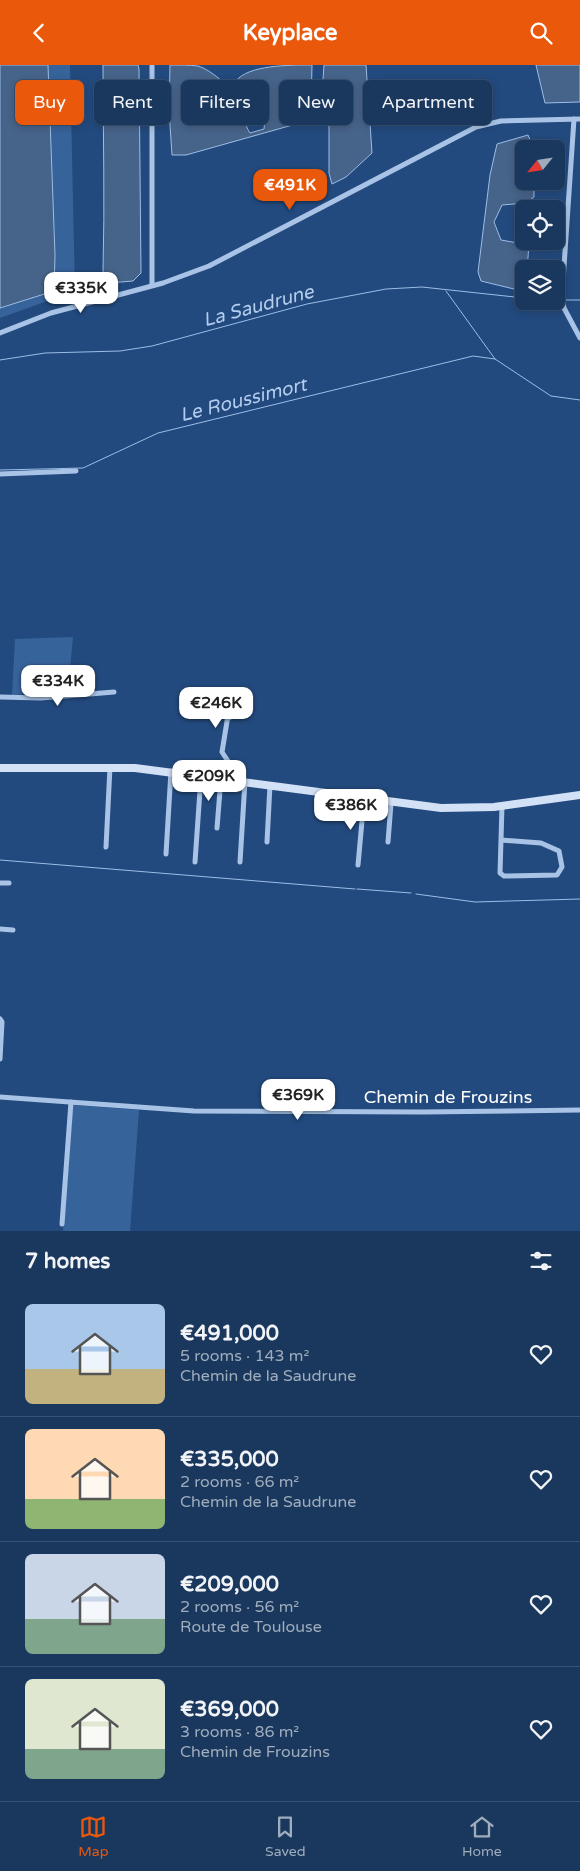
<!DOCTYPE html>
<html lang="en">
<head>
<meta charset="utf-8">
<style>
  body { margin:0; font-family:"Varela Round",sans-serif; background:#233f64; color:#f1f3f6; height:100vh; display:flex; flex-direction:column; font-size:19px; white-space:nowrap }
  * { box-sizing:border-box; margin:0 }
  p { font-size:16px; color:#9facbc }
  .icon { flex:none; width:28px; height:28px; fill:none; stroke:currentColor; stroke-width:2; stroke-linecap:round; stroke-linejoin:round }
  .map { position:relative; height:1166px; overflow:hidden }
  .side { display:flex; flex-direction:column; background:#1a385e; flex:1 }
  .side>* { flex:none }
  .top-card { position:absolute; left:15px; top:15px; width:550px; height:45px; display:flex; gap:10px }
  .needle { width:32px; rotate:240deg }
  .controls { position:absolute; left:515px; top:75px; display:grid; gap:10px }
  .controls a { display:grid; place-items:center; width:50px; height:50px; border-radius:8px; background:#1a385e; box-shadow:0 2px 8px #0003,0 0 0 1px #385273; font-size:25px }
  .price { position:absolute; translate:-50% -42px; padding:0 11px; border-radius:10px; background:#fff; color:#222; font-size:16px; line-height:32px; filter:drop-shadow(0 1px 2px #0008) }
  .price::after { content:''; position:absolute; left:50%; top:30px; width:15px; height:11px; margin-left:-8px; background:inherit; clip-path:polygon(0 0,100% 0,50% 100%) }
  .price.selected { background:#ea580c; color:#fff }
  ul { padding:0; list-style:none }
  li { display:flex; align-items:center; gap:15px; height:125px; padding:0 25px }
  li+li { border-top:1px solid #385273 }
  li span { display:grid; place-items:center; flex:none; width:140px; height:100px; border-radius:8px; color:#555 }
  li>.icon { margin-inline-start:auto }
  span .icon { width:60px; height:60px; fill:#fffc; stroke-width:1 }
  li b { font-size:21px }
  h2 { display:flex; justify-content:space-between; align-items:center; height:60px; padding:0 25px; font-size:21px }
  .chip { padding:0 18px; border-radius:8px; background:#1a385e; box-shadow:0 2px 8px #0003,0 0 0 1px #385273; font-size:18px; line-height:45px }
  .chip.selected { background:#ea580c; color:#fff }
  header { display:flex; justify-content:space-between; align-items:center; height:65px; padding:0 25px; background:#ea580c; color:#fff; font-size:22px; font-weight:800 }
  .tab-bar { display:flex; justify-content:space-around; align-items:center; height:70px; border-top:1px solid #385273; background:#1a385e; font-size:14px; color:#9facbc }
  .tab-bar a { display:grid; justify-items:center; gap:2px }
  .tab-bar .selected { color:#ea580c }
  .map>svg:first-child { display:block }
  .green { fill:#37639b }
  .water { fill:#466389; stroke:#9cbee7 }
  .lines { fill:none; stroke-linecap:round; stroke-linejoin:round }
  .stream { stroke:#9cbee7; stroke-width:1 }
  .street { stroke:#a8c3e6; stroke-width:5 }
  .secondary { stroke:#d2e1f5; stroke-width:8 }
  .labels { text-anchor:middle; stroke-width:4; stroke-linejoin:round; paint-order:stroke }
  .street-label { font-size:18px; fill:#fff; stroke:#234a7e }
  .water-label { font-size:19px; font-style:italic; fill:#b3cdee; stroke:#234a7e }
</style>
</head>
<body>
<header><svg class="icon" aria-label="back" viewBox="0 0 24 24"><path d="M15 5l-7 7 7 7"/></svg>Keyplace<svg class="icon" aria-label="search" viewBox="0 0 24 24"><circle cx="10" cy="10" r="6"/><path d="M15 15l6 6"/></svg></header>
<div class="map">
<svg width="580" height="1166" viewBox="0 0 580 1166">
  <rect width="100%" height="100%" fill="#234a7e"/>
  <!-- green -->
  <g class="green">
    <path d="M 48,0 L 70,0 L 75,226 L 0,253 L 0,243 L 54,226 L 55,190 Z"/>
    <path d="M 73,572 L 68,625 L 12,630 L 15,574 Z"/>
    <path d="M 73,1040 L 139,1045 L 130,1166 L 63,1166 Z"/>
  </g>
  <!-- water -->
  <g class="water">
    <path d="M 0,0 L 48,0 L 55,190 L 54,226 L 0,243 Z"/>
    <path d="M 103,0 L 138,0 L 139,4 L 141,208 L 133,216 L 109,218 L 103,206 C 105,137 103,69 103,0 Z"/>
    <path d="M 170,0 C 179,0 190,0 198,1 C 212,5 235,26 241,39 C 245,49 244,60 250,68 L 264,64 L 266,43 L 258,37 L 247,35 L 236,16 C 248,0 289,0 312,0 L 311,42 L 321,43 L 324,0 L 366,0 L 372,88 L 346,112 L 332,119 L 329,108 L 329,58 L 321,52 L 186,90 L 172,90 L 169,45 Z"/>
    <path d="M 536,0 L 580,0 L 580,37 L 545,38 Z"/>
    <path d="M 528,70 L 534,84 L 524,84 L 524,116 L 534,116 L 534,132 L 526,138 L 502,140 L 494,157 L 501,175 L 529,180 L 527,204 L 524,204 L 524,222 L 518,225 L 481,216 L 478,207 L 490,110 L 497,79 Z"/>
  </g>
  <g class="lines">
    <!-- stream -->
    <g class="stream">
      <path d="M 446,226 L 495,294 L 551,331 L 580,335"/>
      <path d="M 556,235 L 562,235"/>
      <path d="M 566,235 L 580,235"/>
      <path d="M 0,295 L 45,288 L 120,286 L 152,281 L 307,239 L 386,224 L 422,222 L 524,233"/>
      <path d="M 0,405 L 83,403 L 158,368 L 473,291 L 495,294"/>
      <path d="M 0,795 L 355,824"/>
      <path d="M 357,824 L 411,828"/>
      <path d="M 416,829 L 475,837 L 580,834"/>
    </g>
    <!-- street -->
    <g class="street">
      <path d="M 574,54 L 562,231 L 564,243 L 580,273"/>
      <path d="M 152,220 L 152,0"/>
      <path d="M 0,268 L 51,248 L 163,218 L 209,201 L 476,62 L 501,56 L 580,54"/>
      <path d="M 0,409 L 76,406"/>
      <path d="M 0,632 L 41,633 L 114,627"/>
      <path d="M 189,639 C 198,624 215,626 232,626 L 222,687 L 233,704 L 234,715"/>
      <path d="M 228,653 L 243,648 L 247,638 L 247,630 L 241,626 L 232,626"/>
      <path d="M 217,763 L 221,713"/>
      <path d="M 501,775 L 541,778 L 559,786 L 562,802 L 557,810 L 504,811 L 500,808 L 502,741"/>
      <path d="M 267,777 L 270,720"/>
      <path d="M 388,777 L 391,738"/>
      <path d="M 106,782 L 110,702"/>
      <path d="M 166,789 L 171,706"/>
      <path d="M 195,797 L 201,711"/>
      <path d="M 240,797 L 245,716"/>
      <path d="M 358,800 L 364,734"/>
      <path d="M 0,818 L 9,818"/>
      <path d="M 0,864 L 13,865"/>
      <path d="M 0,954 L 2,957 L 0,994"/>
      <path d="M 0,1032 L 194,1046 L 423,1047 L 580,1045"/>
      <path d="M 62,1159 L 71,1037"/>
    </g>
    <!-- secondary -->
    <path class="secondary" d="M 0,703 L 135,703 L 441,743 L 494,742 L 580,730"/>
  </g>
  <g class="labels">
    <!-- street labels -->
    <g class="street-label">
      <text x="448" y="1038">Chemin de Frouzins</text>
    </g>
    <!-- water labels -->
    <g class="water-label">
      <text transform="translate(258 240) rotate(-15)" y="7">La Saudrune</text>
      <text transform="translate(243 334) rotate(-14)" y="7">Le Roussimort</text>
    </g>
  </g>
</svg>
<div class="controls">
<a><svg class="needle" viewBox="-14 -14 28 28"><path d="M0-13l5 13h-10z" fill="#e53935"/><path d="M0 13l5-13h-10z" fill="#9facbc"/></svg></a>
<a><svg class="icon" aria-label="locate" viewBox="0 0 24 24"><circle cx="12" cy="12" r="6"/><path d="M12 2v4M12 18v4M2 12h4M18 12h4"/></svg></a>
<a><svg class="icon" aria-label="layers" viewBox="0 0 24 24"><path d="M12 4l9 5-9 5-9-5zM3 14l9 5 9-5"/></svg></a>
</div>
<b class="price selected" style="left:290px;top:146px">€491K</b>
<b class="price" style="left:81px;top:249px">€335K</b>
<b class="price" style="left:58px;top:642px">€334K</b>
<b class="price" style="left:216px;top:664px">€246K</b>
<b class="price" style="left:209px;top:737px">€209K</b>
<b class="price" style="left:351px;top:766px">€386K</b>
<b class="price" style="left:298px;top:1056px">€369K</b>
<div class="top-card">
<a class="chip selected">Buy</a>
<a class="chip">Rent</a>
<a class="chip">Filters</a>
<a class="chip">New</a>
<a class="chip">Apartment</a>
</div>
</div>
<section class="side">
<h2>7 homes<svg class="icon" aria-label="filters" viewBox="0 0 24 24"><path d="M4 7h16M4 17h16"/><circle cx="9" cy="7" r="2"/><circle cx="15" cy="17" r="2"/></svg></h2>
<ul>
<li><span style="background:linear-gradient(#a9c7e8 65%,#c2b280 0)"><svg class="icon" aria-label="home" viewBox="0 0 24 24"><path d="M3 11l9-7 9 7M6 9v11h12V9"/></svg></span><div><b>€491,000</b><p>5 rooms · 143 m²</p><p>Chemin de la Saudrune</p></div><svg class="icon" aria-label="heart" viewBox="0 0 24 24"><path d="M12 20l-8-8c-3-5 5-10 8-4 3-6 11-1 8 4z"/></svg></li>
<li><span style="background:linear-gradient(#ffd9b3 70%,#8fb573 0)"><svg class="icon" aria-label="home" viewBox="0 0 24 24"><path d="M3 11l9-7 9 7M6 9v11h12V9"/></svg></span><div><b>€335,000</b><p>2 rooms · 66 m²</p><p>Chemin de la Saudrune</p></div><svg class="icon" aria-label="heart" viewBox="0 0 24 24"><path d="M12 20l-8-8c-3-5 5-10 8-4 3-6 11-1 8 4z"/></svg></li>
<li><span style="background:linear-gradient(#c9d6e8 65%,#7fa58c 0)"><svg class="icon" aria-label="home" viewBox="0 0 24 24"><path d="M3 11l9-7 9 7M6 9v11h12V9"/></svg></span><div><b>€209,000</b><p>2 rooms · 56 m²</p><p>Route de Toulouse</p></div><svg class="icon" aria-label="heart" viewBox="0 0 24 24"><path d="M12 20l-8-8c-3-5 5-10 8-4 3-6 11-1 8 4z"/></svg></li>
<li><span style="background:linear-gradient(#dfe7d0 70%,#7fa58c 0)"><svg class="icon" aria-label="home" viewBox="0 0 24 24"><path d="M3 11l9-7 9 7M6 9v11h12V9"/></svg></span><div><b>€369,000</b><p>3 rooms · 86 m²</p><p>Chemin de Frouzins</p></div><svg class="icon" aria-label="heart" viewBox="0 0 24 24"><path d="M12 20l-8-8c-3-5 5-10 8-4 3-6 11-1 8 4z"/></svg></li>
</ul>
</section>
<nav class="tab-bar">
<a class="selected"><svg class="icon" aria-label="map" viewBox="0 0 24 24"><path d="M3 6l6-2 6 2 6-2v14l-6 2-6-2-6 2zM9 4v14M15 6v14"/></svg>Map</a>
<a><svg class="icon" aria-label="saved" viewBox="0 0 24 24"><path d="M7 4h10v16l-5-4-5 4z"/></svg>Saved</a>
<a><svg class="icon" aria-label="home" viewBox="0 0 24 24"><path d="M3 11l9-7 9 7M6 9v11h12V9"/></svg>Home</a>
</nav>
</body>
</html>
